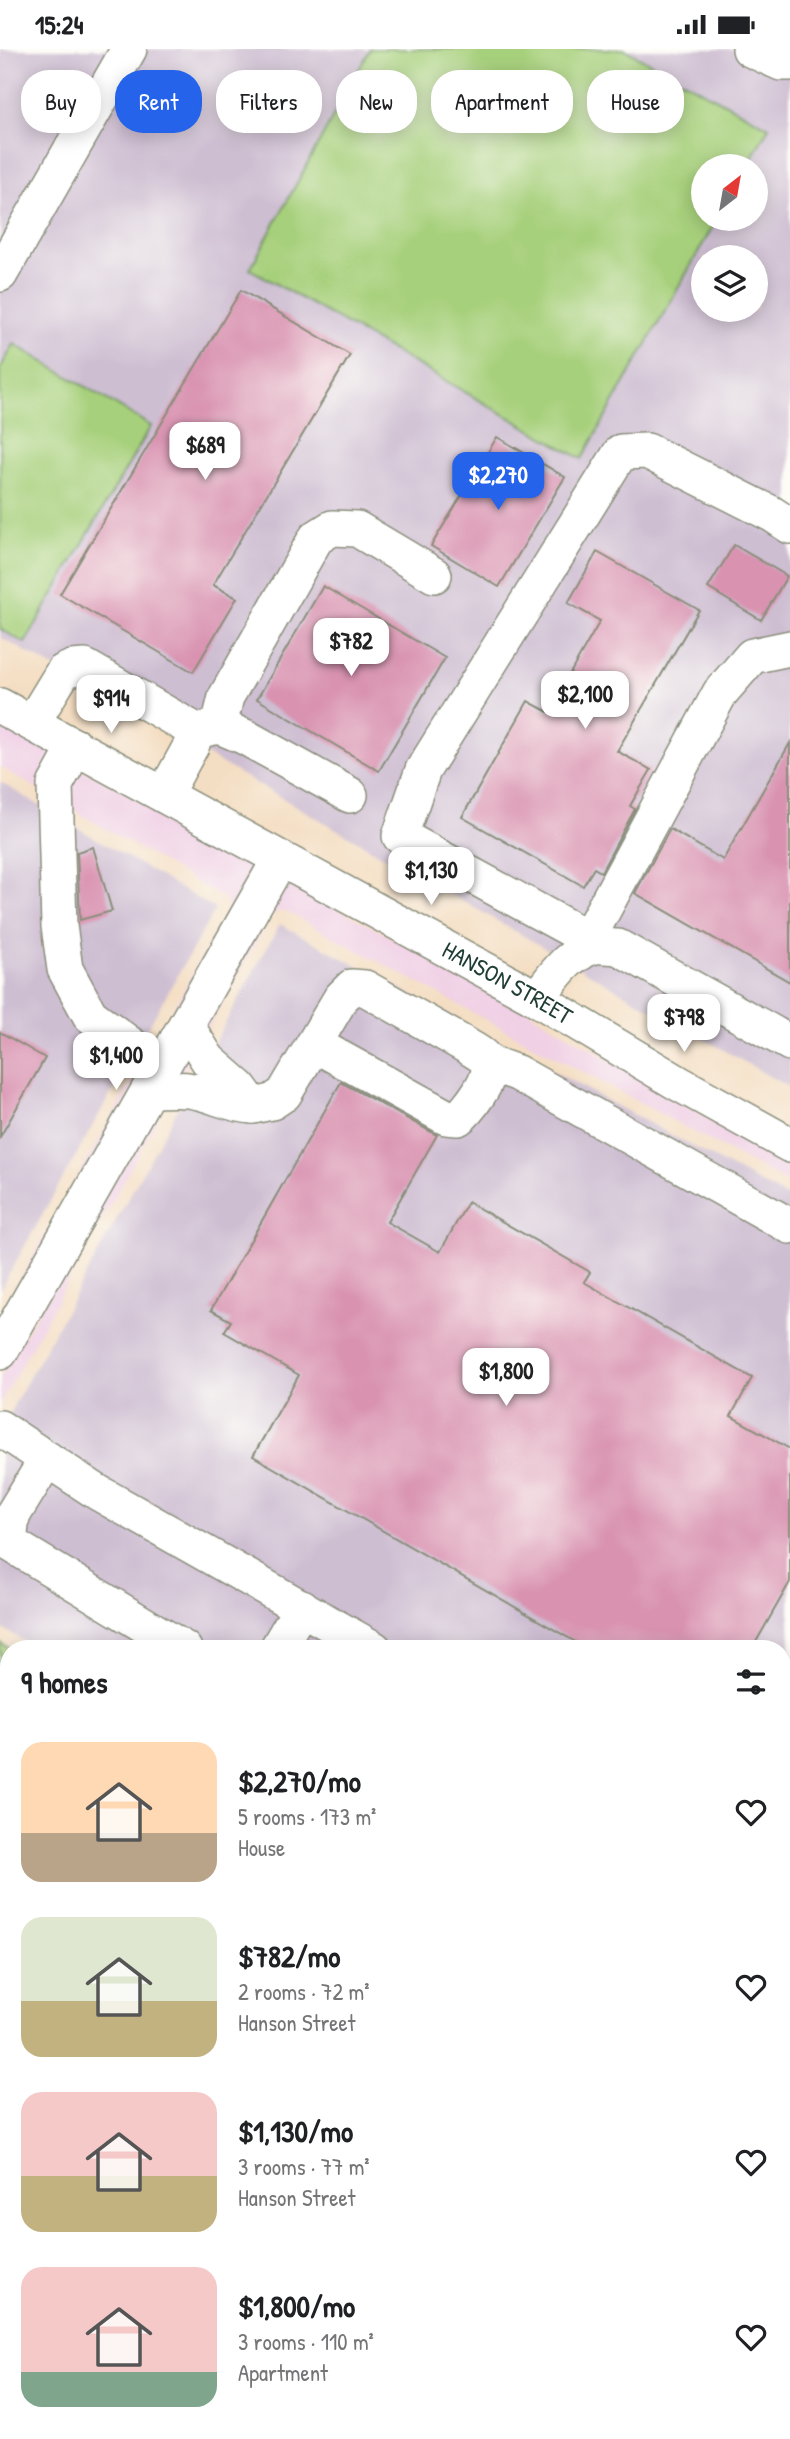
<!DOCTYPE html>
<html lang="en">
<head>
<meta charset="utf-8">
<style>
  body { margin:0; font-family:"Patrick Hand",sans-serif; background:#f6f6f6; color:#202124; height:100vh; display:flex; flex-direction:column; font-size:26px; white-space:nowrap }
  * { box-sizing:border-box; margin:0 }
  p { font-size:23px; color:#757577 }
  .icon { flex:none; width:38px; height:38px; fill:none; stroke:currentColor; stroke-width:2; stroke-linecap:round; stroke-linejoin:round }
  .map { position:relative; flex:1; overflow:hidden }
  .side { position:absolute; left:0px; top:1591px; width:791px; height:800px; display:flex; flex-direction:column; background:#fff; border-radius:28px 28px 0 0; box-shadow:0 4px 18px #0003 }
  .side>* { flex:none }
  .banner { position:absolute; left:21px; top:21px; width:749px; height:63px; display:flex; gap:14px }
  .needle { width:46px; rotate:31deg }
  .tools { position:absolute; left:691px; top:105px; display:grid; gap:14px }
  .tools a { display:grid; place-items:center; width:77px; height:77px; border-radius:50%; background:#fff; box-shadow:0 4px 18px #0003; font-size:35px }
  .price { position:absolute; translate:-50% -60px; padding:0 16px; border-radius:14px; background:#fff; color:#222; font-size:23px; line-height:46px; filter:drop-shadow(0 2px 4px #0008) }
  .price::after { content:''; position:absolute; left:50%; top:42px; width:21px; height:16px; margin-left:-10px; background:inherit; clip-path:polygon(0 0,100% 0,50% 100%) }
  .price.on { background:#2563eb; color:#fff }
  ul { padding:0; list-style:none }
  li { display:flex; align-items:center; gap:21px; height:175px; padding:0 21px }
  li span { display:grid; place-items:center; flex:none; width:196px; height:140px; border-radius:21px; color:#555 }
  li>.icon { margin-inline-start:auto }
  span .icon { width:84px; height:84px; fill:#fffc; stroke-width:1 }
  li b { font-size:30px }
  h2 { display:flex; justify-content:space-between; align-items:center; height:84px; padding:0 21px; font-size:30px }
  .tag { padding:0 24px; border-radius:28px; background:#fff; box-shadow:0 4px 18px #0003; font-size:24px; line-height:63px }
  .tag.on { background:#2563eb; color:#fff }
  .status { display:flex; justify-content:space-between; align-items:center; height:49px; padding:0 35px; background:#fff; direction:ltr }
  .status svg { height:19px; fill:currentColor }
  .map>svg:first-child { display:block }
  .built { fill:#f0d0e5 }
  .industrial { fill:#cebed2; fill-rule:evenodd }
  .green { fill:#a7d07b; stroke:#638658; stroke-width:2 }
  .building { fill:#d993b1 }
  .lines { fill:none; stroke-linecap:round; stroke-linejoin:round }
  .minor-casing { stroke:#8a8e7c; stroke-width:38 }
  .minor { stroke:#fff; stroke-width:35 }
  .labels { text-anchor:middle; stroke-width:7; stroke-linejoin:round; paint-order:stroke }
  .street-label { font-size:24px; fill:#1f3d34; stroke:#fdfcf7 }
</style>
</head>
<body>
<div class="status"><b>15:24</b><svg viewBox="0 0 49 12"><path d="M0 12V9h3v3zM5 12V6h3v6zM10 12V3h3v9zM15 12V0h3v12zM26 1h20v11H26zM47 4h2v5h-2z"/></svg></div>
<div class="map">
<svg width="790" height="2390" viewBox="0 0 790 2390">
  <rect width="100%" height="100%" fill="#fdfcf7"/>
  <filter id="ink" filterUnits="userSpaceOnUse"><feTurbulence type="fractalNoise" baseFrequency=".0143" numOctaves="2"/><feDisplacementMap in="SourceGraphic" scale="14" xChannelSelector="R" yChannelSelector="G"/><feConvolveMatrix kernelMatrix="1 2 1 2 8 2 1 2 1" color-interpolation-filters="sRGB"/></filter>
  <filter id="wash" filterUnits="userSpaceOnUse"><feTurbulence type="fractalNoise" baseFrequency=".00686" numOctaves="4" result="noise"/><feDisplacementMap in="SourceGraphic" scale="28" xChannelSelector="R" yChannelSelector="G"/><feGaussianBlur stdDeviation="1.57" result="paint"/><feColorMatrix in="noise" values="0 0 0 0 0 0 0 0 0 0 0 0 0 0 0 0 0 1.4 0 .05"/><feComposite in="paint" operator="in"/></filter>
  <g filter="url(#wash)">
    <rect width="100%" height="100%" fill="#f4dec3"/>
    <!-- built -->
    <g class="built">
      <path d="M 0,675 L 260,817 L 0,1275 L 0,1266 L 226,866 L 228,857 L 225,850 L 0,718 Z"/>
      <path d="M 285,831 L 523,959 L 671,1048 L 790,1115 L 790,1135 L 287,863 L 279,862 L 269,869 L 0,1355 L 0,1329 Z"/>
    </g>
    <!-- industrial -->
    <g class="industrial">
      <path d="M 0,0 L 790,0 L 790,1039 L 0,588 ZM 704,117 L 756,117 L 756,170 L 704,170 ZM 704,208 L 756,208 L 756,261 L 704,261 Z"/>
      <path d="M 0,733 L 215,860 L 0,1241 Z"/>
      <path d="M 280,875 L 790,1150 L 790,2027 L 782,2023 L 782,1600 L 38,1600 L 0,1578 L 0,1381 Z"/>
    </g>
    <!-- green -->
    <g class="green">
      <path d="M 370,0 L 624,0 L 769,78 L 747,117 L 704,117 L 704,170 L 717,170 L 582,410 L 250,220 Z"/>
      <path d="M 14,295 L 151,377 L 25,594 L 0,580 L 0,320 Z"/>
      <path d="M 0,1594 L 10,1599 L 9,2382 L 767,2382 L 762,2390 L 0,2390 Z"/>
      <path d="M 782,2038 L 790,2043 L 790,2342 L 782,2355 Z"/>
    </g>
    <g id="blocks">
      <!-- building -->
      <g class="building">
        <path d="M 241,241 L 350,306 L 213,536 L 237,549 L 193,623 L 60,545 Z"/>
        <path d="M 497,388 L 565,428 L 499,538 L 431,497 Z"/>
        <path d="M 734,496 L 787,527 L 761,571 L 708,539 Z"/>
        <path d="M 597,503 L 699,561 L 617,702 L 651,721 L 630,757 L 635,760 L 601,823 L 594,819 L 583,837 L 462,768 L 528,652 L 548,663 L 600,572 L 568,554 Z"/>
        <path d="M 323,537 L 445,609 L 379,722 L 257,650 Z"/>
        <path d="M 790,694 L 790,933 L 635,844 L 670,780 L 723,811 Z"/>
        <path d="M 93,798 L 112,862 L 80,871 L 77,803 Z"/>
        <path d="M 0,983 L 45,1009 L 0,1088 Z"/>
        <path d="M 341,1033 L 437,1086 L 387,1173 L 440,1203 L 468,1153 L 590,1223 L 584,1233 L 752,1329 L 731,1367 L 790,1400 L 790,1533 L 752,1600 L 588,1600 L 253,1407 L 299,1326 L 224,1283 L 231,1272 L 211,1261 Z"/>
      </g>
    </g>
  </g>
  <g filter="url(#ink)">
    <use href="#blocks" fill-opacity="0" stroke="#8a8e7c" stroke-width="2"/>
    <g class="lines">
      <!-- minor casing -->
      <g class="minor-casing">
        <g id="minor">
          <path d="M 750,0 L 781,14 L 790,14"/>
          <path d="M 0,225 L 129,0"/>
          <path id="s1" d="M 0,657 L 531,946 L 678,1034 L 790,1096"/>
          <path d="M 32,674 L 63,623 L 72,619 L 85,618 L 196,682 L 219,677 L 245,688 L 350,746"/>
          <path d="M 219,677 L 226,648 L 316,489 L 332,479 L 357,480 L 434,526"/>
          <path d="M 76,698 L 55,736 L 59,877 L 65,920 L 90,966 L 162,1019"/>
          <path d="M 164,746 L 192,695 L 196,682"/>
          <path d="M 587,889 L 400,787 L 423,721 L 621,403 L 647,402 L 772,465 L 790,477"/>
          <path d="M 580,904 L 720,644 L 752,607 L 790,599"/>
          <path d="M 537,949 C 553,929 568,903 596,897 C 602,896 612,898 618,898 L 790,994"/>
          <path d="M 489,1014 L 517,1024 L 790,1177"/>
          <path d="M 149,1041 C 162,1041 176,1040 188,1041 C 212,1044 229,1056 253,1057 L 240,1039 L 208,1011 L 186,976"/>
          <path d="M 253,1057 L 272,1053 L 284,1045 L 341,949 L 352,938 L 365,939 L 467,997 C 475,1002 486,1007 489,1016 C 493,1028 468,1062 458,1069 L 446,1068 L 314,995"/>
          <path d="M 0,1303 L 280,810"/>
          <path d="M 0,1379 L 97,1443 L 374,1600"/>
          <path d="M 47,1410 L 12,1467 L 9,1494 L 184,1600"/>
          <path d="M 277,1600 L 302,1558"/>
          <path d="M 782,1820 L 790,1821"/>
          <path d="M 0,2125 L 9,2130"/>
          <path d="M 0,2330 L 9,2335"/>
          <path d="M 91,2382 L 106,2390"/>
          <path d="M 428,2390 L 433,2382"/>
        </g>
      </g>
      <!-- minor -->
      <use href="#minor" class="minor"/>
    </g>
  </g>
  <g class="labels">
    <!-- street labels -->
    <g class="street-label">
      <text dy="8" stroke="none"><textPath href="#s1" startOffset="578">HANSON STREET</textPath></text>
    </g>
  </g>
</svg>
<div class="tools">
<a><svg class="needle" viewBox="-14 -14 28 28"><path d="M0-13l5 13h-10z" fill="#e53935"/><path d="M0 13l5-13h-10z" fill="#757577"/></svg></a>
<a><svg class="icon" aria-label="layers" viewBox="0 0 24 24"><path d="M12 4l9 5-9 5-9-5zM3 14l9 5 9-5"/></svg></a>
</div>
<b class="price" style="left:205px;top:433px">$689</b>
<b class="price on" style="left:498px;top:463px">$2,270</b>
<b class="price" style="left:351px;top:629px">$782</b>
<b class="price" style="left:585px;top:682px">$2,100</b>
<b class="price" style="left:111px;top:686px">$914</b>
<b class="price" style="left:431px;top:858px">$1,130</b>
<b class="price" style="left:684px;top:1005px">$798</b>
<b class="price" style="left:116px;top:1043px">$1,400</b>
<b class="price" style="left:506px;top:1359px">$1,800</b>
<div class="banner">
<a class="tag">Buy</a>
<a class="tag on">Rent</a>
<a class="tag">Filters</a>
<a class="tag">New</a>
<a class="tag">Apartment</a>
<a class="tag">House</a>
</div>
<section class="side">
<h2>9 homes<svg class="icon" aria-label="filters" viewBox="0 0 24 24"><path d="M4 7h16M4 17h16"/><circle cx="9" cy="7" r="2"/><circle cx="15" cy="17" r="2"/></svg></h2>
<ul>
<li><span style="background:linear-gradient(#ffd9b3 65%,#b9a48a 0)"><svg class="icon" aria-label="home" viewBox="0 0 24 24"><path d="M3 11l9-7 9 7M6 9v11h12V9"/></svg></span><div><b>$2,270/mo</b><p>5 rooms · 173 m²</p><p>House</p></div><svg class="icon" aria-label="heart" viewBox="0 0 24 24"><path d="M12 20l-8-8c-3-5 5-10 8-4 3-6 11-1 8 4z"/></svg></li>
<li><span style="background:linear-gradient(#dfe7d0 60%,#c2b280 0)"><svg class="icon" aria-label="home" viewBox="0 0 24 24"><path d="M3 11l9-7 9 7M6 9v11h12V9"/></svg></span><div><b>$782/mo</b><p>2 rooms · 72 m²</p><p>Hanson Street</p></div><svg class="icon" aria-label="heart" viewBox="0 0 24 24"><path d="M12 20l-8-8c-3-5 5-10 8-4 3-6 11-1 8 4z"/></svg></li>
<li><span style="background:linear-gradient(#f6c9c9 60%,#c2b280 0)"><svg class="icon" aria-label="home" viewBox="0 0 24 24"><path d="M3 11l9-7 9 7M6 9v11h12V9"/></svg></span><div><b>$1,130/mo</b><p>3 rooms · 77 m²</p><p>Hanson Street</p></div><svg class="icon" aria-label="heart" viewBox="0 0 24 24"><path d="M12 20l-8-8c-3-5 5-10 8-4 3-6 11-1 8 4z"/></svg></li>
<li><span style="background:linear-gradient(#f6c9c9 75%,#7fa58c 0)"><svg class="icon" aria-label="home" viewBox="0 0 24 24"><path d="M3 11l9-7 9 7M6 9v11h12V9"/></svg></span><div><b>$1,800/mo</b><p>3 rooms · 110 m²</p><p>Apartment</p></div><svg class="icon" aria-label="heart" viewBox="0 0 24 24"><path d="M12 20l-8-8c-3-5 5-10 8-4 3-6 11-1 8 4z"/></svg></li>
</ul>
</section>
</div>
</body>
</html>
